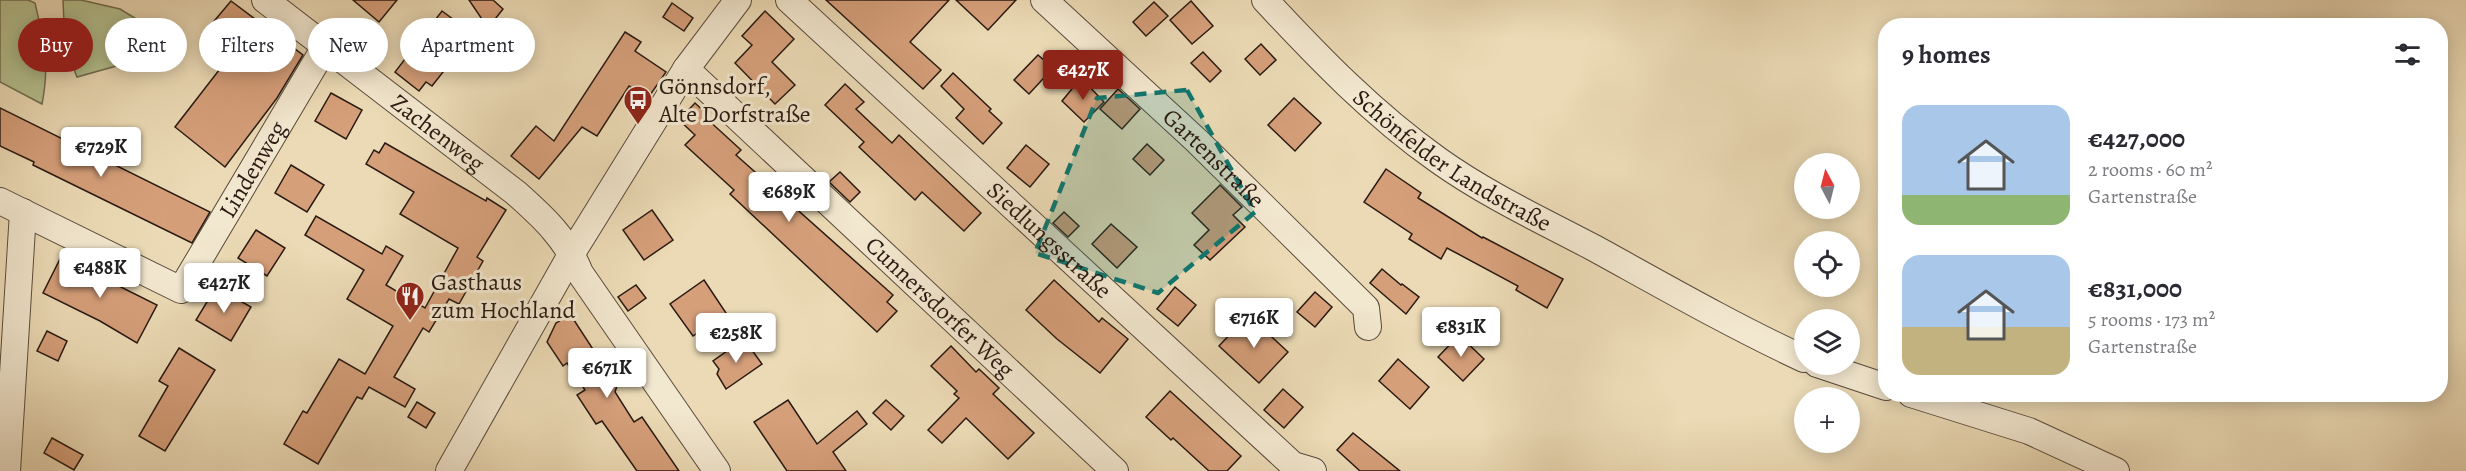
<!DOCTYPE html>
<html lang="en">
<head>
<meta charset="utf-8">
<style>
  body { margin:0; font-family:Alegreya,serif; background:#f2f2f3; color:#2b2b33; height:100vh; display:flex; flex-direction:column; font-size:22px; white-space:nowrap }
  * { box-sizing:border-box; margin:0 }
  p { font-size:20px; color:#7c7c81 }
  .icon { flex:none; width:33px; height:33px; fill:none; stroke:currentColor; stroke-width:2; stroke-linecap:round; stroke-linejoin:round }
  .map { position:relative; flex:1; overflow:hidden }
  .sheet { position:absolute; left:1878px; top:18px; width:570px; height:384px; display:flex; flex-direction:column; background:#fff; border-radius:24px; box-shadow:0 3px 15px #0003 }
  .sheet>* { flex:none }
  .top-card { position:absolute; left:18px; top:18px; width:570px; height:54px; display:flex; gap:12px }
  .needle { width:39px; rotate:353deg }
  .controls { position:absolute; left:1794px; top:153px; display:grid; gap:12px }
  .controls a { display:grid; place-items:center; width:66px; height:66px; border-radius:50%; background:#fff; box-shadow:0 3px 15px #0003; font-size:30px }
  .price { position:absolute; translate:-50% -51px; padding:0 14px; border-radius:6px; background:#fff; color:#222; font-size:20px; line-height:39px; filter:drop-shadow(0 2px 3px #0008) }
  .price::after { content:''; position:absolute; left:50%; top:36px; width:18px; height:14px; margin-left:-9px; background:inherit; clip-path:polygon(0 0,100% 0,50% 100%) }
  .price.on { background:#8f2418; color:#fff }
  ul { padding:0; list-style:none }
  li { display:flex; align-items:center; gap:18px; height:150px; padding:0 24px }
  li span { display:grid; place-items:center; flex:none; width:168px; height:120px; border-radius:18px; color:#555 }
  li>.icon { margin-inline-start:auto }
  span .icon { width:72px; height:72px; fill:#fffc; stroke-width:1 }
  li b { font-size:26px }
  h2 { display:flex; justify-content:space-between; align-items:center; height:72px; padding:0 24px; font-size:26px }
  .pill { padding:0 21px; border-radius:27px; background:#fff; box-shadow:0 3px 15px #0003; font-size:21px; line-height:54px }
  .pill.on { background:#8f2418; color:#fff }
  .map>svg:first-child { display:block }
  .green { fill:#b5c08f; stroke:#706d50; stroke-width:1.5 }
  .building { fill:#d59f7a; stroke:#2a1a12; stroke-width:1.5 }
  .lines { fill:none; stroke-linecap:round; stroke-linejoin:round }
  .minor-casing { stroke:#5a4a3b; stroke-width:28 }
  .minor { stroke:#f2e7cf; stroke-width:26 }
  .marked { fill:#0f766e; fill-opacity:0.2; stroke:#0f766e; stroke-width:4.5; stroke-dasharray:12 8; stroke-linejoin:round }
  .labels { text-anchor:middle; stroke-width:6; stroke-linejoin:round; paint-order:stroke }
  .poi-label { font-size:24px; fill:#2a1a12; stroke:#f2e7cf; text-anchor:start }
  .street-label { font-size:24px; fill:#2a1a12; stroke:#f2e7cf }
</style>
</head>
<body>
<div class="map">
<svg width="2466" height="471" viewBox="0 0 2466 471">
  <rect width="100%" height="100%" fill="#ebdab5"/>
  <filter id="stains"><feTurbulence type="fractalNoise" baseFrequency=".00333" numOctaves="4"/><feColorMatrix values="0 0 0 0 .2 0 0 0 0 .09 0 0 0 0 .02 0 0 0 .5 -.17"/></filter>
  <radialGradient id="worn" r=".72"><stop offset=".6" stop-color="#630" stop-opacity="0"/><stop offset="1" stop-color="#630" stop-opacity=".3"/></radialGradient>
  <!-- green -->
  <g class="green">
    <path d="M 0,0 L 28,0 L 35,3 C 44,42 50,63 42,104 L 0,82 Z"/>
    <path d="M 63,0 L 81,0 L 120,9 L 156,31 L 134,61 L 77,77 L 65,47 Z"/>
  </g>
  <!-- building -->
  <g class="building">
    <path d="M 353,0 L 397,0 L 379,22 Z"/>
    <path d="M 469,0 L 493,0 L 503,9 L 488,28 Z"/>
    <path d="M 826,0 L 949,0 L 910,42 L 941,70 L 923,89 Z"/>
    <path d="M 956,0 L 1016,0 L 988,30 Z"/>
    <path d="M 231,1 L 303,55 L 277,98 L 225,167 L 175,127 L 237,47 L 210,26 Z"/>
    <path d="M 1191,1 L 1213,26 L 1192,44 L 1170,20 Z"/>
    <path d="M 1154,2 L 1168,16 L 1146,36 L 1133,22 Z"/>
    <path d="M 672,3 L 693,18 L 684,31 L 663,17 Z"/>
    <path d="M 442,11 L 473,34 L 432,86 L 426,82 L 419,91 L 395,72 Z"/>
    <path d="M 765,11 L 794,39 L 772,62 L 795,85 L 775,104 L 735,63 L 752,45 L 742,36 Z"/>
    <path d="M 625,32 L 641,42 L 635,51 L 666,72 L 648,98 L 629,86 L 597,136 L 582,127 L 539,179 L 511,156 L 536,126 L 554,141 Z"/>
    <path d="M 1261,44 L 1276,60 L 1260,75 L 1245,59 Z"/>
    <path d="M 1203,52 L 1221,71 L 1210,82 L 1191,63 Z"/>
    <path d="M 1038,55 L 1053,68 L 1029,94 L 1014,80 Z"/>
    <path d="M 953,73 L 991,109 L 989,111 L 1002,123 L 983,144 L 956,118 L 964,109 L 941,86 Z"/>
    <path d="M 1081,78 L 1104,102 L 1084,122 L 1062,101 Z"/>
    <path d="M 845,84 L 864,102 L 856,109 L 892,143 L 899,135 L 981,213 L 964,231 L 922,192 L 915,200 L 859,147 L 864,142 L 825,105 Z"/>
    <path d="M 1118,89 L 1140,109 L 1122,129 L 1100,109 Z"/>
    <path d="M 331,93 L 362,110 L 346,139 L 315,121 Z"/>
    <path d="M 1294,98 L 1321,123 L 1295,151 L 1268,125 Z"/>
    <path d="M 695,103 L 708,115 L 706,118 L 741,150 L 736,155 L 893,295 L 887,302 L 897,311 L 877,332 L 730,194 L 734,190 L 685,145 L 695,135 L 679,120 Z"/>
    <path d="M 0,108 L 210,212 L 192,243 L 33,165 L 34,162 L 0,146 Z"/>
    <path d="M 385,143 L 486,201 L 487,198 L 506,210 L 477,257 L 483,261 L 459,304 L 449,299 L 429,332 L 423,328 L 394,377 L 415,389 L 405,407 L 369,387 L 362,399 L 357,397 L 318,464 L 284,444 L 303,411 L 307,413 L 339,359 L 365,374 L 393,326 L 347,299 L 364,270 L 305,235 L 316,216 L 382,254 L 386,246 L 403,256 L 386,285 L 425,308 L 458,248 L 400,214 L 414,192 L 366,164 L 374,150 L 379,153 Z"/>
    <path d="M 1147,144 L 1164,160 L 1150,175 L 1133,159 Z"/>
    <path d="M 1026,145 L 1049,164 L 1030,187 L 1007,168 Z"/>
    <path d="M 291,165 L 324,185 L 307,212 L 275,193 Z"/>
    <path d="M 1386,169 L 1421,193 L 1418,198 L 1482,238 L 1483,237 L 1563,279 L 1547,308 L 1516,290 L 1518,286 L 1447,248 L 1441,259 L 1409,239 L 1412,234 L 1364,202 Z"/>
    <path d="M 840,172 L 860,192 L 850,202 L 829,182 Z"/>
    <path d="M 1220,185 L 1242,207 L 1233,215 L 1245,227 L 1210,260 L 1194,245 L 1209,230 L 1192,213 Z"/>
    <path d="M 652,210 L 673,240 L 644,260 L 623,230 Z"/>
    <path d="M 1064,212 L 1079,226 L 1068,237 L 1053,223 Z"/>
    <path d="M 1111,224 L 1137,247 L 1117,268 L 1092,244 Z"/>
    <path d="M 256,230 L 285,248 L 267,276 L 238,258 Z"/>
    <path d="M 61,257 L 157,305 L 137,343 L 100,321 L 43,293 Z"/>
    <path d="M 1382,269 L 1401,285 L 1402,284 L 1419,297 L 1406,314 L 1370,283 Z"/>
    <path d="M 704,280 L 726,313 L 693,336 L 670,304 Z"/>
    <path d="M 1054,280 L 1099,322 L 1102,318 L 1128,339 L 1100,373 L 1057,339 L 1026,310 Z"/>
    <path d="M 636,285 L 646,298 L 628,311 L 618,297 Z"/>
    <path d="M 216,287 L 251,307 L 231,341 L 196,320 Z"/>
    <path d="M 1175,287 L 1196,305 L 1178,326 L 1157,309 Z"/>
    <path d="M 1315,292 L 1332,307 L 1315,327 L 1297,312 Z"/>
    <path d="M 570,314 L 617,386 L 615,392 L 634,422 L 642,417 L 679,471 L 637,471 L 602,421 L 596,424 L 577,395 L 585,390 L 567,363 L 563,366 L 547,342 L 556,323 Z"/>
    <path d="M 1248,315 L 1288,352 L 1259,383 L 1219,346 Z"/>
    <path d="M 47,331 L 67,341 L 58,361 L 37,351 Z"/>
    <path d="M 1459,335 L 1484,359 L 1463,381 L 1438,357 Z"/>
    <path d="M 744,339 L 762,364 L 726,389 L 717,374 L 719,369 L 713,361 Z"/>
    <path d="M 951,346 L 976,372 L 979,369 L 999,388 L 993,394 L 1034,433 L 1008,459 L 966,418 L 942,443 L 928,430 L 959,398 L 954,394 L 957,391 L 931,366 Z"/>
    <path d="M 179,348 L 215,370 L 165,451 L 139,436 L 168,386 L 159,381 Z"/>
    <path d="M 1398,359 L 1429,387 L 1410,409 L 1379,381 Z"/>
    <path d="M 1283,389 L 1303,407 L 1284,428 L 1264,410 Z"/>
    <path d="M 1170,391 L 1241,456 L 1227,471 L 1209,471 L 1173,438 L 1171,440 L 1146,417 Z"/>
    <path d="M 788,400 L 817,444 L 857,411 L 867,424 L 833,452 L 846,471 L 787,471 L 754,422 Z"/>
    <path d="M 886,400 L 904,416 L 891,430 L 873,413 Z"/>
    <path d="M 417,402 L 435,413 L 426,428 L 408,417 Z"/>
    <path d="M 1353,433 L 1400,471 L 1360,471 L 1337,450 Z"/>
    <path d="M 52,438 L 83,455 L 74,470 L 44,453 Z"/>
  </g>
  <g class="lines">
    <!-- minor casing -->
    <g class="minor-casing">
      <g id="minor">
        <path id="s1" d="M 265,0 L 516,193 C 543,217 567,239 580,273 L 717,471"/>
        <path id="s2" d="M 789,0 L 1293,465 L 1313,471"/>
        <path id="s3" d="M 1044,0 L 1197,141 L 1366,308 L 1368,327"/>
        <path id="s4" d="M 1265,0 C 1319,58 1373,114 1438,160 C 1487,195 1543,221 1596,249 C 1665,287 1733,326 1804,359"/>
        <path id="s5" d="M 686,69 L 1115,471"/>
        <path id="s6" d="M 0,201 L 181,290 L 325,47"/>
        <path d="M 1817,364 L 1886,387"/>
        <path d="M 1911,394 L 2029,431 L 2116,471"/>
        <path d="M 7,471 L 23,212"/>
        <path d="M 449,471 L 572,253 L 686,69 L 738,0"/>
      </g>
    </g>
    <!-- minor -->
    <use href="#minor" class="minor"/>
  </g>
  <!-- marked area -->
  <path class="marked" d="M 1187,90 L 1255,212 L 1158,293 L 1035,253 L 1097,98 Z"/>
  <!-- icons -->
  <defs>
    <g id="bus-pin" transform="scale(1.5)"><path d="M0 17L-7.5 6A9.5 9.5 0 1 1 7.5 6Z" fill="#8f2418" stroke="#f2e7cf"/><path d="M-5-6H5V4H4V6H2V4H-2V6H-4V4H-5ZM-3.5-4V0h7V-4ZM-3.5 1.2v1.5H-2V1.2ZM2 1.2v1.5H3.5V1.2Z" fill="#fff"/></g>
    <g id="restaurant-pin" transform="scale(1.5)"><path d="M0 17L-7.5 6A9.5 9.5 0 1 1 7.5 6Z" fill="#8f2418" stroke="#f2e7cf"/><path d="M-5-6h1v4h1v-4h1v4h1v-4h1v5L-1.5 .5V6h-2V.5L-5-1ZM5-6V6H3V1.5H1.5Q1.5-4 5-6Z" fill="#fff"/></g>
  </defs>
  <g fill-rule="evenodd">
    <use href="#bus-pin" x="638" y="100"/>
    <use href="#restaurant-pin" x="410" y="296"/>
  </g>
  <g class="labels">
    <!-- poi labels -->
    <g class="poi-label">
      <text x="659" y="94">Gönnsdorf,<tspan x="659" dy="28">Alte Dorfstraße</tspan></text>
      <text x="431" y="290">Gasthaus<tspan x="431" dy="28">zum Hochland</tspan></text>
    </g>
    <!-- street labels -->
    <g class="street-label">
      <text dy="8" stroke="none"><textPath href="#s1" startOffset="218">Zachenweg</textPath></text>
      <text dy="8" stroke="none"><textPath href="#s4" startOffset="248">Schönfelder Landstraße</textPath></text>
      <text dy="8" stroke="none"><textPath href="#s3" startOffset="232">Gartenstraße</textPath></text>
      <text dy="8" stroke="none"><textPath href="#s6" startOffset="342">Lindenweg</textPath></text>
      <text dy="8" stroke="none"><textPath href="#s2" startOffset="354">Siedlungsstraße</textPath></text>
      <text dy="8" stroke="none"><textPath href="#s5" startOffset="348">Cunnersdorfer Weg</textPath></text>
    </g>
  </g>
  <rect width="100%" height="100%" filter="url(#stains)"/>
  <rect width="100%" height="100%" fill="url(#worn)"/>
</svg>
<div class="controls">
<a><svg class="needle" viewBox="-14 -14 28 28"><path d="M0-13l5 13h-10z" fill="#e53935"/><path d="M0 13l5-13h-10z" fill="#7c7c81"/></svg></a>
<a><svg class="icon" aria-label="locate" viewBox="0 0 24 24"><circle cx="12" cy="12" r="6"/><path d="M12 2v4M12 18v4M2 12h4M18 12h4"/></svg></a>
<a><svg class="icon" aria-label="layers" viewBox="0 0 24 24"><path d="M12 4l9 5-9 5-9-5zM3 14l9 5 9-5"/></svg></a>
<a>+</a>
</div>
<b class="price on" style="left:1083px;top:101px">€427K</b>
<b class="price" style="left:101px;top:178px">€729K</b>
<b class="price" style="left:789px;top:223px">€689K</b>
<b class="price" style="left:100px;top:299px">€488K</b>
<b class="price" style="left:224px;top:314px">€427K</b>
<b class="price" style="left:1254px;top:349px">€716K</b>
<b class="price" style="left:1461px;top:358px">€831K</b>
<b class="price" style="left:736px;top:364px">€258K</b>
<b class="price" style="left:607px;top:399px">€671K</b>
<div class="top-card">
<a class="pill on">Buy</a>
<a class="pill">Rent</a>
<a class="pill">Filters</a>
<a class="pill">New</a>
<a class="pill">Apartment</a>
</div>
<section class="sheet">
<h2>9 homes<svg class="icon" aria-label="filters" viewBox="0 0 24 24"><path d="M4 7h16M4 17h16"/><circle cx="9" cy="7" r="2"/><circle cx="15" cy="17" r="2"/></svg></h2>
<ul>
<li><span style="background:linear-gradient(#a9c7e8 75%,#8fb573 0)"><svg class="icon" aria-label="home" viewBox="0 0 24 24"><path d="M3 11l9-7 9 7M6 9v11h12V9"/></svg></span><div><b>€427,000</b><p>2 rooms · 60 m²</p><p>Gartenstraße</p></div></li>
<li><span style="background:linear-gradient(#a9c7e8 60%,#c2b280 0)"><svg class="icon" aria-label="home" viewBox="0 0 24 24"><path d="M3 11l9-7 9 7M6 9v11h12V9"/></svg></span><div><b>€831,000</b><p>5 rooms · 173 m²</p><p>Gartenstraße</p></div></li>
</ul>
</section>
</div>
</body>
</html>
